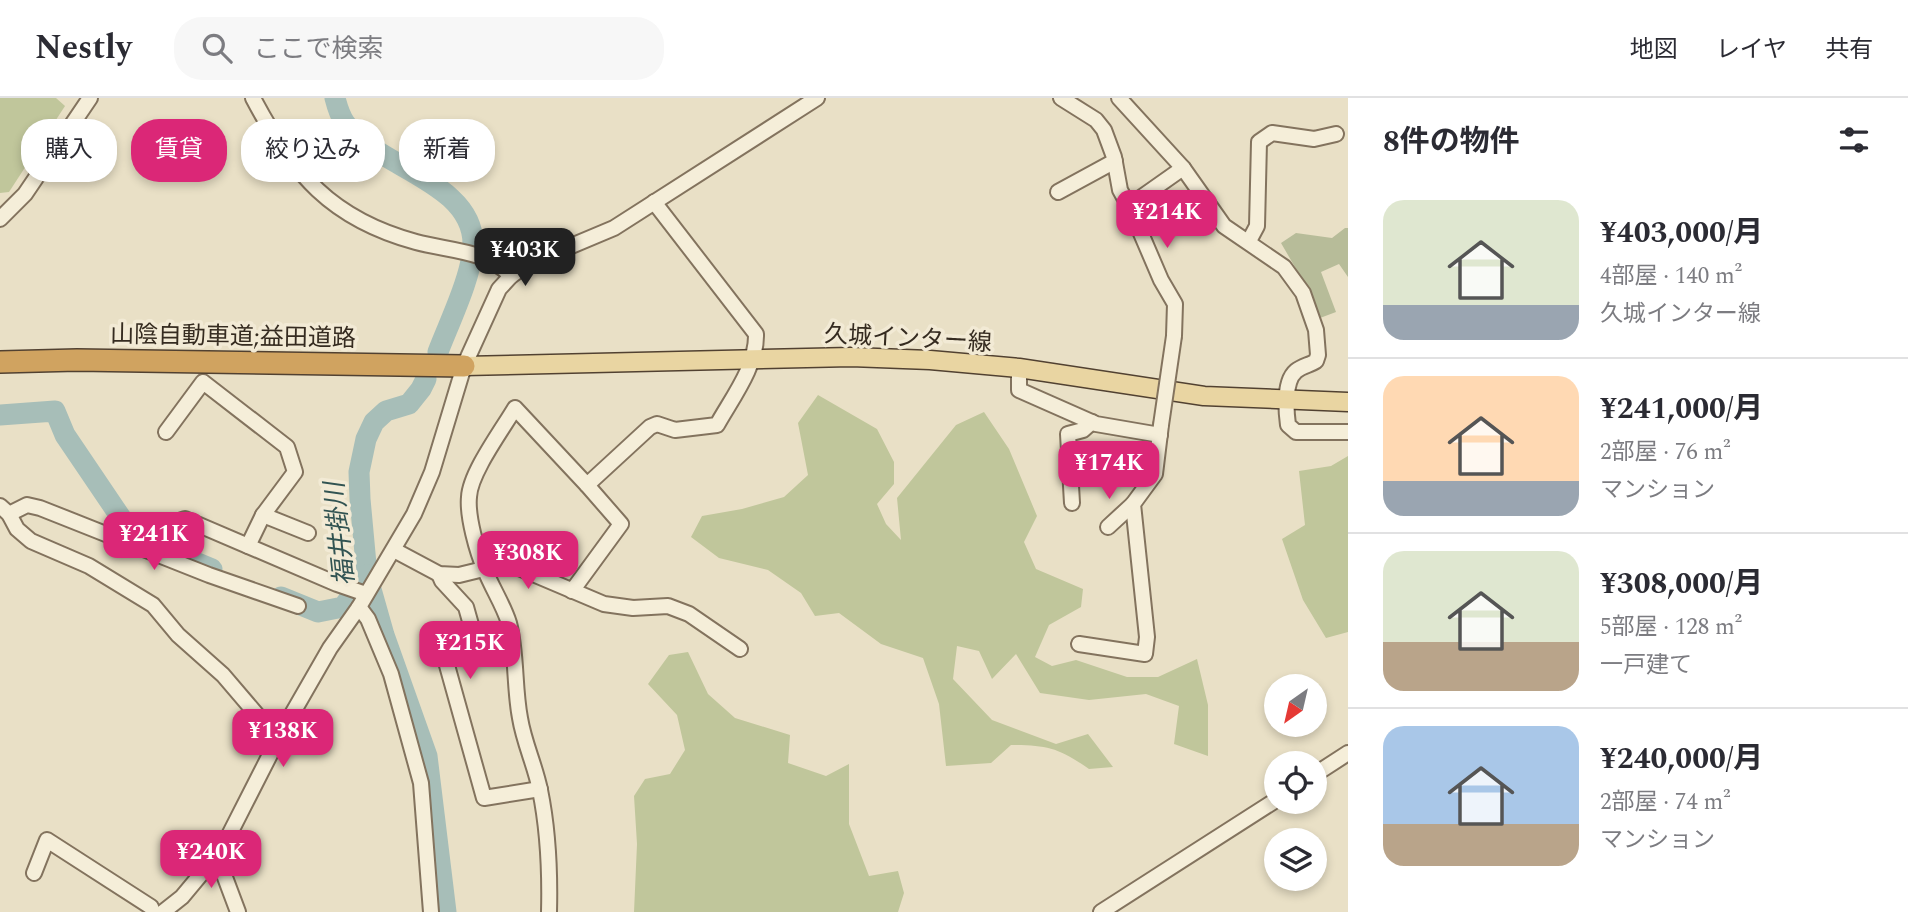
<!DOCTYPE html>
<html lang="ja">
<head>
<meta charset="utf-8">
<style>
  body { margin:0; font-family:Spectral,"Noto Sans JP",serif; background:#f7f7f7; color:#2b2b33; height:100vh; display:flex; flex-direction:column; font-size:26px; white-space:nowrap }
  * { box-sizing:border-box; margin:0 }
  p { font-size:23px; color:#7c7c81 }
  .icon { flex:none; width:38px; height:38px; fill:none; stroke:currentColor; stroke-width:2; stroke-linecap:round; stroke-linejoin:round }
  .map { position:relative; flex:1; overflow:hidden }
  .side { display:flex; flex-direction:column; background:#fff; width:560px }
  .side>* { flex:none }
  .guide { position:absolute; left:21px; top:21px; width:665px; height:63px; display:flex; gap:14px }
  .needle { width:46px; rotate:214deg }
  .tools { position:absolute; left:1264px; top:576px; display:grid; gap:14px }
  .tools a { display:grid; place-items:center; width:63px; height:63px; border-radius:50%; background:#fff; box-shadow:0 4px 10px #0003; font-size:35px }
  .price { position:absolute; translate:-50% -60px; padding:0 16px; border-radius:14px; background:#db2777; color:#fff; font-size:23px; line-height:46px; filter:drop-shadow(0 2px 4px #0008) }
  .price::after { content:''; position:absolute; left:50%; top:42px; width:21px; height:16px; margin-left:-10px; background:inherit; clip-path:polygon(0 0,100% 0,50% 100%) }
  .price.selected { background:#222; color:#fff }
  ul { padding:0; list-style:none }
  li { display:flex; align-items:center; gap:21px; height:175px; padding:0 35px }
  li+li { border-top:2px solid #e1e1e2 }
  li span { display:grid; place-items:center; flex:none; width:196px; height:140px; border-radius:21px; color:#555 }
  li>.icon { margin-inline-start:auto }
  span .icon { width:84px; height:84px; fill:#fffc; stroke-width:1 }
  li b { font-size:30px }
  h2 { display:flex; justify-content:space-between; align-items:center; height:84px; padding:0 35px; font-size:30px }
  .pill { padding:0 24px; border-radius:28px; background:#fff; box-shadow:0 4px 10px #0003; font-size:24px; line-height:63px }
  .pill.selected { background:#db2777; color:#fff }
  header { display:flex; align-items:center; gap:42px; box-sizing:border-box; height:98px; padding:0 35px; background:#fff; border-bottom:2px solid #e1e1e2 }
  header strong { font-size:33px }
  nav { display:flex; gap:38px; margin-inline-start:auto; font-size:24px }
  .search { width:490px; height:63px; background:#f7f7f7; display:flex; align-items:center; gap:18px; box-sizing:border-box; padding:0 24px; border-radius:28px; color:#7c7c81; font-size:26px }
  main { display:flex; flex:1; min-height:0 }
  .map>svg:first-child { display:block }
  .green { fill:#c0c69b }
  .cemetery { fill:#b7bc99 }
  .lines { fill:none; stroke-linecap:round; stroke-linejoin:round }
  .river { stroke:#a7beb8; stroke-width:21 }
  .minor-casing { stroke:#83735e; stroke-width:18 }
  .major-casing { stroke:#514131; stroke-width:21 }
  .highway-casing { stroke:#514131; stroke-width:24 }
  .minor { stroke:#f5eed9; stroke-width:14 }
  .major { stroke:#e9d5a2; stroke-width:18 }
  .highway { stroke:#d0a360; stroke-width:21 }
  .minor-bridge-casing { stroke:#83735e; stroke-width:18; stroke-linecap:butt }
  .minor-bridge { stroke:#f5eed9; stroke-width:14 }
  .labels { text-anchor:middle; stroke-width:7; stroke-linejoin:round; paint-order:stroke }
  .street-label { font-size:24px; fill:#352b20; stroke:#f2ead5 }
  .water-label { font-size:26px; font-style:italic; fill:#315352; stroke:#f2ead5 }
</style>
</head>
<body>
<header>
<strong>Nestly</strong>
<div class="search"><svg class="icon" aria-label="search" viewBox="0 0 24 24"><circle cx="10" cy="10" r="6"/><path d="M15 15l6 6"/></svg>ここで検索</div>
<nav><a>地図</a><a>レイヤ</a><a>共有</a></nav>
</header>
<main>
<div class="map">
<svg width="1348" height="814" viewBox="0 0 1348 814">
  <rect width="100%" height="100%" fill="#e9e0c6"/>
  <!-- green -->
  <g class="green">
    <path d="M 0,0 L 56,0 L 65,8 L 9,94 L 0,95 Z"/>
    <path d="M 818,297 L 877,331 L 894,364 L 894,386 L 877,406 L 886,426 L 901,442 L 897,400 L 956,327 L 984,314 L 1009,351 L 1037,418 L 1024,444 L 1036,471 L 1083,491 L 1081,509 L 1049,527 L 1035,559 L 1052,568 L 1076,562 L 1127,579 L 1158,579 L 1197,561 L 1208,607 L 1208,658 L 1174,646 L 1179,608 L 1146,596 L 1089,602 L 1040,595 L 1016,556 L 992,581 L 979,553 L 957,548 L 953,581 L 992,622 L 1056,646 L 1088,636 L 1113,669 L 1089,671 C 1059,650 1047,647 1011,647 L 991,665 L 946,668 L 939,606 L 923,560 L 881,546 L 839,515 L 815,518 L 801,495 L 768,472 L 719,460 L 691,439 L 702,418 L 742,411 L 784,399 L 808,377 L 798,325 Z"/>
    <path d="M 1348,358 L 1348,534 L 1326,540 L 1303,502 L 1282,441 L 1305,427 L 1299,373 L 1331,368 Z"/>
    <path d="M 688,554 L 708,596 L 735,620 L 790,637 L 788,665 L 826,678 L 849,666 L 849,726 L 869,778 L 898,773 L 904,795 L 898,814 L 634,814 L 637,746 L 634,698 L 645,681 L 670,676 L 685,652 L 677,617 L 648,586 L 669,557 Z"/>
  </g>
  <!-- cemetery -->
  <path class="cemetery" d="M 1345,130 L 1348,130 L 1348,179 L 1339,166 L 1321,174 L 1336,214 L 1320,220 L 1306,188 L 1281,145 L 1296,135 L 1332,140 Z"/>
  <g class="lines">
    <!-- river -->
    <g class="river">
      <path d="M 335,0 C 337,8 340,18 345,25 C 375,69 473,83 473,146 C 473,176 449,225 438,254"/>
      <path d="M 426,281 L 421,291 L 409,306 L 386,313 L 374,324 L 366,341 L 359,374 L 360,401 L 367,477 L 384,537 L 427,658 L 446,814"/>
      <path d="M 0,317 L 55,313 L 65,337 L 134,439 L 212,471"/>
      <path d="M 281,499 L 318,514 L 343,509 L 367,477"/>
    </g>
    <!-- minor casing -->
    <g class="minor-casing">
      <g id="minor">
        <path d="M 253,0 C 293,76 331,121 416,144 C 449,153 487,152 511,178"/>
        <path d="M 1061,0 L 1096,22 L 1104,32 L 1114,59 L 1120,92 L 1131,112"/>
        <path d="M 1119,0 L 1183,70 L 1224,128 L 1284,169 L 1303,195 L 1316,232 L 1318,257 L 1316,263 C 1310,267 1302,268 1296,273 C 1284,283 1286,312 1288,327 L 1296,334 L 1348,334"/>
        <path d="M 1058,94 L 1115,63"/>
        <path d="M 0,121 L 25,96 L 90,0"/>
        <path d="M 1249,143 L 1257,128 L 1259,44 L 1272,35 L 1314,41 L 1336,36"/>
        <path d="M 1174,238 L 1175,206 L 1161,182 L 1131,112 L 1139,101 L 1183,70"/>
        <path d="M 1019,270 L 1019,292 L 1096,326 L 1160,337"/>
        <path d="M 166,334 L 203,284 L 287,349 L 295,374 L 263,417 L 248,448"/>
        <path d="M 1072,405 L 1068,336 L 1083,332 L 1092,324"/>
        <path d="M 0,408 L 9,416 L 17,431 L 31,443 L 89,468 L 153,507 L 178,537 L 223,577 L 258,618 L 280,637"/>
        <path d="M 9,416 L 27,407 L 40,410 L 209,477 L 298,508"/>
        <path d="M 263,417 L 308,435"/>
        <path d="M 1108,429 L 1133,406"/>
        <path d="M 141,450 L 173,425 L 185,421 L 337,486 L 366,496"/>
        <path d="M 394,452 L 439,476 L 459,477 L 504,466 L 519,470 L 604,506 L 633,510 L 668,508 L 689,516 L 740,551"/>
        <path d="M 439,476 L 442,483 L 466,509 L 475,541 L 443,553 L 484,700 L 540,691"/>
        <path d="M 572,493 L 621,426 L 587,387"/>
        <path d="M 359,509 L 368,521 L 391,576 L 421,685 L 431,814"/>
        <path d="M 1079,546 L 1145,556 L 1147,539 L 1133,406 L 1155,376 L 1161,327"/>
        <path d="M 1314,677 L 1348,655"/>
        <path d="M 217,758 L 238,814"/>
        <path d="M 34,775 L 47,742 L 151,809 L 153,814"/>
        <path d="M 163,814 L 182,799 L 222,751 L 280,637 L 330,550 L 359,509 L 414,416 L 432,374 L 464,268 L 499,191 L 511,178 L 526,167 L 614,130 L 817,0"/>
        <path d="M 549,814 C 550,774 548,731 540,692 C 535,667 524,645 520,620 C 514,589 517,556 509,525 C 503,506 492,490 485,472 C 477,454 467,418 469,399 C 470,375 502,332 515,310 L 587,387 L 650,329 L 657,326 L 675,332 L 717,327 C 732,300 757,268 756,236 L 654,104"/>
        <path d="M 1101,814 L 1276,702"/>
      </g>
    </g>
    <!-- major casing -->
    <g class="major-casing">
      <path id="major" d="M 464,268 L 851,259 L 930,262 L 1019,270 L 1204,298 L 1348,304"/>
    </g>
    <!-- highway casing -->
    <g class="highway-casing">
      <path id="highway" d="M 0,264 L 77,262 L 464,268"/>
    </g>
    <!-- minor -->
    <use href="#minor" class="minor"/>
    <!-- major -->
    <use href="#major" class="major"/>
    <!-- highway -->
    <use href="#highway" class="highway"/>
    <!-- minor-bridge casing -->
    <g class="minor-bridge-casing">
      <path id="minor-bridge" d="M 1161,327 L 1174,238"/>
    </g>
    <!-- minor-bridge -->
    <use href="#minor-bridge" class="minor-bridge"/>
  </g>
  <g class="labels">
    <!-- street labels -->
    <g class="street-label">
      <text transform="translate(233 238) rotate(1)" y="8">山陰自動車道;益田道路</text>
      <text transform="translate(908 240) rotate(3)" y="8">久城インター線</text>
    </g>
    <!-- water labels -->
    <g class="water-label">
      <text transform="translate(339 436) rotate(-96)" y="9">福井掛川</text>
    </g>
  </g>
</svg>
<div class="tools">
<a><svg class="needle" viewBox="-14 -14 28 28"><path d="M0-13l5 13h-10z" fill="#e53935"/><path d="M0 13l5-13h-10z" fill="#7c7c81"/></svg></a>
<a><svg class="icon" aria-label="locate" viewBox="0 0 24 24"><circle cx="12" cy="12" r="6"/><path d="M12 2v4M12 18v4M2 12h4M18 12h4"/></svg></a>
<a><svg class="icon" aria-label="layers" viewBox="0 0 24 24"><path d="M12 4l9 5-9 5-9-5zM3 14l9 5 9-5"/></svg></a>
</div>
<b class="price" style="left:1167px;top:152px">¥214K</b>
<b class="price selected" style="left:525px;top:190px">¥403K</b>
<b class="price" style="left:1109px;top:403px">¥174K</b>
<b class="price" style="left:154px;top:474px">¥241K</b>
<b class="price" style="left:528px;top:493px">¥308K</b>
<b class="price" style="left:470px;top:583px">¥215K</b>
<b class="price" style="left:283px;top:671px">¥138K</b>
<b class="price" style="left:211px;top:792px">¥240K</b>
<div class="guide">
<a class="pill">購入</a>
<a class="pill selected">賃貸</a>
<a class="pill">絞り込み</a>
<a class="pill">新着</a>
</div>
</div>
<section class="side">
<h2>8件の物件<svg class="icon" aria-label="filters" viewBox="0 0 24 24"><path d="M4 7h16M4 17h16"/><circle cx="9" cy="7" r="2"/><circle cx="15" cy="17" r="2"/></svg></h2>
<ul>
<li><span style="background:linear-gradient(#dfe7d0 75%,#9aa5b1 0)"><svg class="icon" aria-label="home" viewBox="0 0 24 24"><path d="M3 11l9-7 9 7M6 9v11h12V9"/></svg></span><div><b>¥403,000/月</b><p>4部屋 · 140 m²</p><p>久城インター線</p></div></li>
<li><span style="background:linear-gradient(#ffd9b3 75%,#9aa5b1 0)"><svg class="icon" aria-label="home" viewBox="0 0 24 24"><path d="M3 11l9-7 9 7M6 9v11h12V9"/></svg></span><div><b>¥241,000/月</b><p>2部屋 · 76 m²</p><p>マンション</p></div></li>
<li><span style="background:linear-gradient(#dfe7d0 65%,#b9a48a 0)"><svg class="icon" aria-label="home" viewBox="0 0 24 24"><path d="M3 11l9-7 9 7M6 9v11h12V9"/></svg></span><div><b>¥308,000/月</b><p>5部屋 · 128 m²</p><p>一戸建て</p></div></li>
<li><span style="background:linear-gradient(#a9c7e8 70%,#b9a48a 0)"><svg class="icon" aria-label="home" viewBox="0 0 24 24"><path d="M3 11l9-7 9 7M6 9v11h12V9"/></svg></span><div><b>¥240,000/月</b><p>2部屋 · 74 m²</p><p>マンション</p></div></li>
</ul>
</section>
</main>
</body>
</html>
